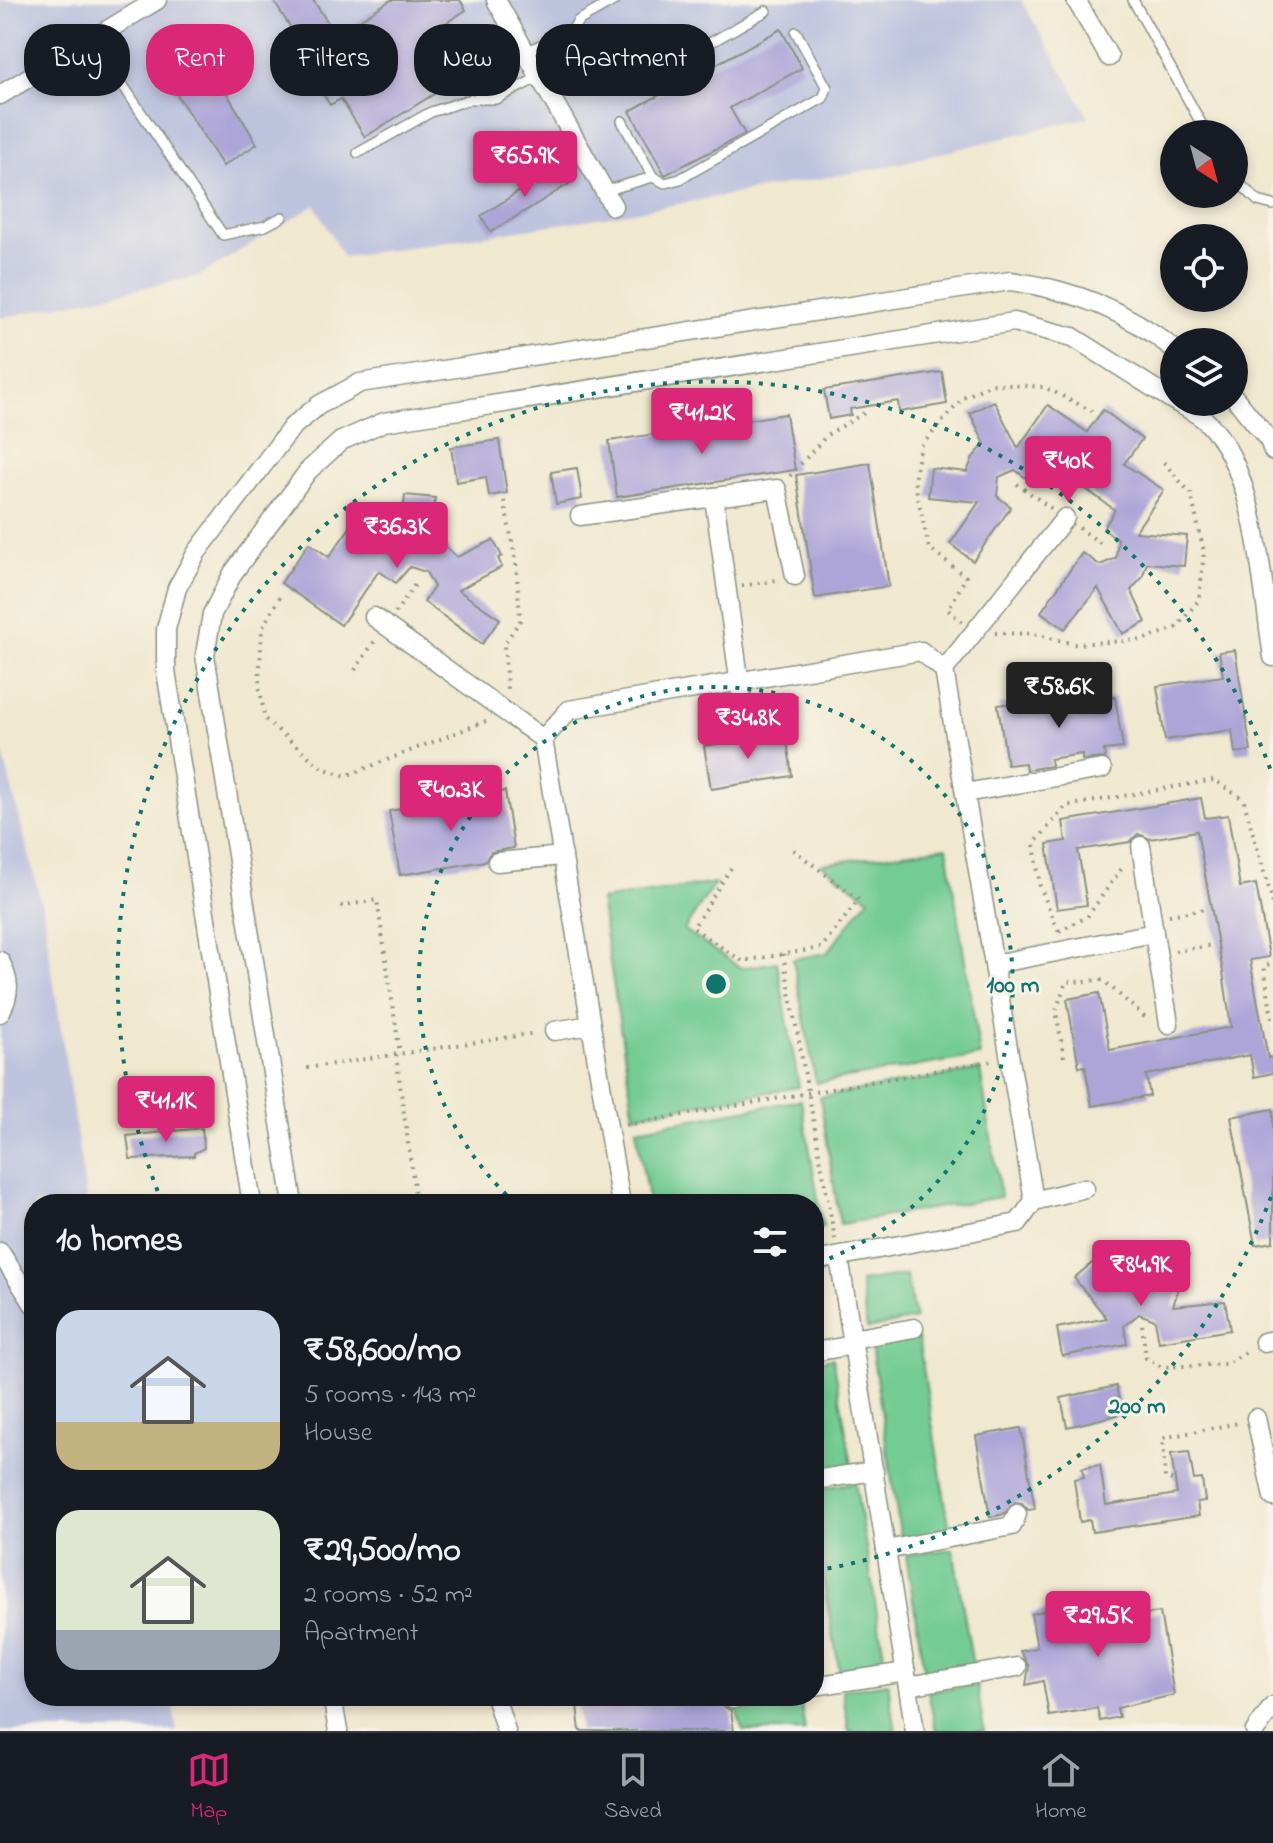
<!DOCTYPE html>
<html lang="en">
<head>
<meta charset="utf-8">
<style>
  body { margin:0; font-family:"Indie Flower",sans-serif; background:#242831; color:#f1f3f6; height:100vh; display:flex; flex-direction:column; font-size:30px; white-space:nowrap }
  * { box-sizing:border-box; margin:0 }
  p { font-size:26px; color:#9ea1a6 }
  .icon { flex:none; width:44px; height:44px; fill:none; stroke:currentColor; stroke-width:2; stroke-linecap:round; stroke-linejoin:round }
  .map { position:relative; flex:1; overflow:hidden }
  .panel { position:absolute; left:24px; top:1194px; width:800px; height:512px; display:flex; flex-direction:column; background:#171b24; border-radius:32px; box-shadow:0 4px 12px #0003 }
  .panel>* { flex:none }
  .banner { position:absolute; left:24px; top:24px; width:800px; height:72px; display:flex; gap:16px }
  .needle { width:52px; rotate:144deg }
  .controls { position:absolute; left:1160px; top:120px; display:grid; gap:16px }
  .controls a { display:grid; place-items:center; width:88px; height:88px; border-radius:50%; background:#171b24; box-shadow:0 4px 12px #0003; font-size:40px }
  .price { position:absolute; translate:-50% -68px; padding:0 18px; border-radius:8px; background:#db2777; color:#fff; font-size:26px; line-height:52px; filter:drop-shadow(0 2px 4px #0008) }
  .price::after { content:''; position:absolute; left:50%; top:48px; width:24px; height:18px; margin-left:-12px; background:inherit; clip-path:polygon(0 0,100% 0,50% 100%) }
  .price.active { background:#222; color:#fff }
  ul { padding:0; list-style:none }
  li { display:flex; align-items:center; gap:24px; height:200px; padding:0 32px }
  li span { display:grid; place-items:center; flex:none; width:224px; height:160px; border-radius:24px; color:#555 }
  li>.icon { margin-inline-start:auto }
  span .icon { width:96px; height:96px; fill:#fffc; stroke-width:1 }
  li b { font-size:34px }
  h2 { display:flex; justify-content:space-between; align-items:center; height:96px; padding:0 32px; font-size:34px }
  .chip { padding:0 28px; border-radius:32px; background:#171b24; box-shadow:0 4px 12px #0003; font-size:28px; line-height:72px }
  .chip.active { background:#db2777; color:#fff }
  .dock { display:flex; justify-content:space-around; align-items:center; height:112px; border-top:2px solid #363941; background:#171b24; font-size:22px; color:#9ea1a6 }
  .dock a { display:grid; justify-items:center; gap:4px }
  .dock .active { color:#db2777 }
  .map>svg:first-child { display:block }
  .industrial { fill:#bec3de }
  .green { fill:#73cc93; stroke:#498464; stroke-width:2 }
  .building { fill:#ada5d8 }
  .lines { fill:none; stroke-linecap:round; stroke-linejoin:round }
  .lane-casing { stroke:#889282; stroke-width:12 }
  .street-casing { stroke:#889282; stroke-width:21 }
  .path { stroke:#889282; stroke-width:4; stroke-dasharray:2 6; stroke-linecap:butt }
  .lane { stroke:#fff; stroke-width:9 }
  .street { stroke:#fff; stroke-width:18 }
  .ring { fill:none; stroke:#0f766e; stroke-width:4; stroke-dasharray:4 8 }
  .centre { fill:#0f766e; stroke:#f7f3e8; stroke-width:4 }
  .ring-label { font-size:24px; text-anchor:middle; font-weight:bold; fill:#0f766e; stroke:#f7f3e8; stroke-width:6; stroke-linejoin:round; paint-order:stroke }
</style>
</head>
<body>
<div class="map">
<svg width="1273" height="1731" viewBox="0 0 1273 1731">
  <rect width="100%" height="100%" fill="#f7f3e8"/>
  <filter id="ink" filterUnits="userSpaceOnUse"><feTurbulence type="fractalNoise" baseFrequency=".0125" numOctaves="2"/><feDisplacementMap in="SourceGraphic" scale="16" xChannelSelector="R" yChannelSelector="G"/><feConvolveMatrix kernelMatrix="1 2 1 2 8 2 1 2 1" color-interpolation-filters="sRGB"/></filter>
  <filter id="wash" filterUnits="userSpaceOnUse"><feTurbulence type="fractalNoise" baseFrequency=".006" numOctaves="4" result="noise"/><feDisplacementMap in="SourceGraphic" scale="32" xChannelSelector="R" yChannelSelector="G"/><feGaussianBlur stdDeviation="1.8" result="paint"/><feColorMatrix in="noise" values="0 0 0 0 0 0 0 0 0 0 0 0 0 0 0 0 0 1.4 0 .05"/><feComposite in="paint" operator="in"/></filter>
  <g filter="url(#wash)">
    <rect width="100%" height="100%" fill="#f0e8cf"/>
    <!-- industrial -->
    <g class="industrial">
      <path d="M 0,0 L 1021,0 L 1089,117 L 880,168 L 604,217 L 343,257 L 315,205 L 199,276 L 0,318 Z"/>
      <path d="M 0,742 L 43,910 L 87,1204 L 34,1204 L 34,1696 L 171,1696 L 177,1731 L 0,1731 Z"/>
    </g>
    <!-- green -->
    <g class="green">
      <path d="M 947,847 L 980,1056 L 816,1083 L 793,959 L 827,953 L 869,898 L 821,864 Z"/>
      <path d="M 715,883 L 684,930 L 741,968 L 777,962 L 799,1087 L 634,1115 L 600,900 Z"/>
      <path d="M 980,1070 L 1001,1197 L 840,1224 L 820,1097 Z"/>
      <path d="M 801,1100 L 823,1227 L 814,1229 L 814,1204 L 649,1204 L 636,1129 Z"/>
      <path d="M 906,1275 L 915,1319 L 867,1329 L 860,1282 Z"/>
      <path d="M 918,1338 L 950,1531 L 901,1539 L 871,1345 Z"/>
      <path d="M 833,1358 L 852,1465 L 814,1472 L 814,1362 Z"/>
      <path d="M 855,1482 L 886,1667 L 840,1674 L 814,1530 L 814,1490 Z"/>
      <path d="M 953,1549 L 973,1666 L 925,1675 L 906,1555 Z"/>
      <path d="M 888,1683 L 896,1731 L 849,1731 L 842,1690 Z"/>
      <path d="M 977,1685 L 984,1731 L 936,1731 L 928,1691 Z"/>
      <path d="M 800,1696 L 805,1731 L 743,1731 L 736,1709 L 747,1703 Z"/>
    </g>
    <g id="blocks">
      <!-- building -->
      <g class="building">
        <path d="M 273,0 L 313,0 L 336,35 L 391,0 L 460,0 L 466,10 L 429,34 L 458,79 L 365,137 L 341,99 L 330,105 L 304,64 L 311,60 Z"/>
        <path d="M 200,28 L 212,48 L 203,53 L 257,144 L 223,166 L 153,58 Z"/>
        <path d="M 781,29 L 802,68 L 730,108 L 745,134 L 665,175 L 630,111 Z"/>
        <path d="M 558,166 L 569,184 L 491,232 L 481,216 Z"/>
        <path d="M 942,372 L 947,404 L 899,412 L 898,401 L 850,409 L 851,415 L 829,419 L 824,390 Z"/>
        <path d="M 994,401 L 1018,448 L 1048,405 L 1087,432 L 1103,410 L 1142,439 L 1124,464 L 1164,490 L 1135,532 L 1187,536 L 1184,566 L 1147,563 L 1142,578 L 1131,590 L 1146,622 L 1123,634 L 1098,588 L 1065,629 L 1041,612 L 1082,553 L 1100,565 L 1116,558 L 1118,539 L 1103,529 L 1115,510 L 1045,460 L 1030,481 L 1015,470 L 999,477 L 997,496 L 1011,507 L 973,561 L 950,544 L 979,502 L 928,497 L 931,468 L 967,472 L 973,457 L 985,444 L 970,413 Z"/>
        <path d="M 786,414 L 795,470 L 617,497 L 609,441 Z"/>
        <path d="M 499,440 L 507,493 L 489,496 L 486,477 L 456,482 L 451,447 Z"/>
        <path d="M 870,463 L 889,586 L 815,598 L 796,475 Z"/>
        <path d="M 577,468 L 582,499 L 556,504 L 551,472 Z"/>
        <path d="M 405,495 L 435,498 L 430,539 L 445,546 L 457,557 L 493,540 L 502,556 L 498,558 L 502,567 L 458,590 L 500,619 L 482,644 L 424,602 L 434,587 L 426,572 L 410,567 L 396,583 L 379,571 L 341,625 L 281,583 L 309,543 L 329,557 L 356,519 L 399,549 Z"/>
        <path d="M 1235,650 L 1251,751 L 1235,753 L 1232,730 L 1165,740 L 1157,686 L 1223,676 L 1219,652 Z"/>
        <path d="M 1076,694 L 1077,703 L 1115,697 L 1123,748 L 1104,750 L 1105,758 L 1082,760 L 1082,754 L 1050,759 L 1051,766 L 1026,770 L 1025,763 L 1007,765 L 998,705 Z"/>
        <path d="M 786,733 L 792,776 L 711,789 L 704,746 Z"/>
        <path d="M 505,791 L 514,848 L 491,852 L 485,861 L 400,875 L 389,811 Z"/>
        <path d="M 1201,798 L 1205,818 L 1228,815 L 1240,887 L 1256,884 L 1269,957 L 1250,960 L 1268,1058 L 1273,1057 L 1273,1073 L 1254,1077 L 1250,1055 L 1146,1075 L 1150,1096 L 1092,1106 L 1085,1066 L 1079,1067 L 1067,999 L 1099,993 L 1110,1050 L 1231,1027 L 1223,972 L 1197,831 L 1150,839 L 1138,834 L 1130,842 L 1078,850 L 1087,905 L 1057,909 L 1047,844 L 1066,841 L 1063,821 Z"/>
        <path d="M 1273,1109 L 1273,1242 L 1255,1245 L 1231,1117 Z"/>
        <path d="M 202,1128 L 204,1148 L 194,1153 L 194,1156 L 130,1159 L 127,1136 Z"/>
        <path d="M 1164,1248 L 1189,1255 L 1173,1306 L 1225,1301 L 1230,1330 L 1159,1342 L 1155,1320 L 1139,1314 L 1124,1326 L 1127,1344 L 1062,1356 L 1057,1328 L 1107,1318 L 1074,1278 L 1097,1259 L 1121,1288 L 1135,1282 L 1152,1281 Z"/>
        <path d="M 1116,1386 L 1122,1414 L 1067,1427 L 1061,1398 Z"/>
        <path d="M 1021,1428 L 1035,1509 L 1028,1510 L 1022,1503 L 1015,1502 L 1004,1514 L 990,1517 L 976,1436 Z"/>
        <path d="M 1189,1452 L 1194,1480 L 1202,1479 L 1205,1501 L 1197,1502 L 1199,1516 L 1092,1532 L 1090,1520 L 1080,1522 L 1074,1479 L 1084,1477 L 1082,1468 L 1100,1465 L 1106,1505 L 1177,1494 L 1171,1454 Z"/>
        <path d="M 1100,1598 L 1102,1606 L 1119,1603 L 1122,1618 L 1160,1612 L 1174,1695 L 1117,1708 L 1119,1717 L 1100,1721 L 1097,1708 L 1049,1716 L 1043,1681 L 1026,1685 L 1029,1666 L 1020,1651 L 1037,1648 L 1031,1614 Z"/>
        <path d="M 576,1696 L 721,1696 L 722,1706 L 731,1711 L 734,1731 L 580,1731 Z"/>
      </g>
    </g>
  </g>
  <g filter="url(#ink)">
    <use href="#blocks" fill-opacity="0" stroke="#889282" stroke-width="2"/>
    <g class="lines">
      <!-- lane casing -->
      <g class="lane-casing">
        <g id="lane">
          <path d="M 615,0 L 578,21 L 573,29 C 580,46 589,80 606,88 C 624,96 742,24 766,11"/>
          <path d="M 1133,0 L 1207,134"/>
          <path d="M 92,39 L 223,235 L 265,226 L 282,217"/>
          <path d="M 526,52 L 573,29"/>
          <path d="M 544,86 L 588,63"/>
          <path d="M 622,121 L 653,177 L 665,183 L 680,179 L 823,98 L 827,88 L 796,32"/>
          <path d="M 358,153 L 431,112 L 471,99 L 496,99 L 539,77"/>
          <path d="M 1234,178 L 1258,201 L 1273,205"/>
          <path d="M 604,191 L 653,177"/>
        </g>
      </g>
      <!-- street casing -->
      <g class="street-casing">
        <g id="street">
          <path d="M 496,0 L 613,206"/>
          <path d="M 1076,0 L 1109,57"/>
          <path d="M 0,95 L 157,0"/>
          <path d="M 1234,397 L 1269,440 L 1273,451"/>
          <path d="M 1176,402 C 1186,408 1199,414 1207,422 C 1258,472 1262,588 1273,657"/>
          <path d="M 714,497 L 777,489 L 795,576"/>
          <path d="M 580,516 L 714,497 L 745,722"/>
          <path d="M 374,617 L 543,739"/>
          <path d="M 944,670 L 1065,518"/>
          <path d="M 965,793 L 1102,769"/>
          <path d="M 1141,846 L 1154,933"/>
          <path d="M 497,862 L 563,856"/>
          <path d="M 0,961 C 10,981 11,993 0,1013"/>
          <path d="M 994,964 L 1154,933 L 1169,1024"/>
          <path d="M 554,1031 L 591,1025"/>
          <path d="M 1034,1201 L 1085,1188"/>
          <path d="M 252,1204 L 166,671 L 166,629 L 177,588 L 197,552 L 292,427 L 319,405 L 360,383 L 1010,281 C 1070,289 1126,310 1174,349"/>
          <path d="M 293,1204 L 205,655 L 212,614 L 233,573 L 308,471 L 341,441 L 384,422 L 1014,322 L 1073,337 L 1174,401"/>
          <path d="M 621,1204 L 543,739 L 569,710 L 921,651 L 944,670 L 1034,1201 L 1018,1223 L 814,1261"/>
          <path d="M 0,1252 L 34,1305"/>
          <path d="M 839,1257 L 915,1731"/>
          <path d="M 852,1339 L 914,1328"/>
          <path d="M 1264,1342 L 1273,1340"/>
          <path d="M 814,1352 L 853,1345"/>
          <path d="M 1256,1418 L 1273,1497"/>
          <path d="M 814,1480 L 874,1471"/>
          <path d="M 886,1550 L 1012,1526 L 1017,1514"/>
          <path d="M 814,1686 L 906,1672"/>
          <path d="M 908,1686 L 1017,1667"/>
          <path d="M 332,1696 L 338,1731"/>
          <path d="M 495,1696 L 506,1731"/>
          <path d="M 732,1699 L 751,1696"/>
          <path d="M 1255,1731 L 1273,1706"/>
        </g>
      </g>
      <!-- path -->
      <g class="path">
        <path d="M 790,476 L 827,435 L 866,412"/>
        <path d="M 1017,484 L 1052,509"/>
        <path d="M 504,501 L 516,561 L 520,621 L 504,644 L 507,689"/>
        <path d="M 1079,528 L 1100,543"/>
        <path d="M 742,586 L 777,580"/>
        <path d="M 280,597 L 262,629 L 259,684 L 265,719 L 322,768 L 346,776 L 486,721"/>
        <path d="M 395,613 L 416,583"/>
        <path d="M 962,622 L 948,610 L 966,577 L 929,548 L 914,480 L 921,446 L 963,398 L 991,384 L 1044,387 L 1092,411"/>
        <path d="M 995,633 L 1034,634 L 1074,644 L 1142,640 L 1176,628 L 1199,600 L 1204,552 L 1191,494 L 1161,459"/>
        <path d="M 355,670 L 376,639"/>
        <path d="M 731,868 L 693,928 L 742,961 L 821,948 L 859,900 L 791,848"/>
        <path d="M 341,906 L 377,900 L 400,1054"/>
        <path d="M 1169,915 L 1206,909"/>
        <path d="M 1058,931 L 1040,886 L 1034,844 L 1066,806 L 1214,780 L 1243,799 L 1273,903"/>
        <path d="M 1059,931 L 1087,917 L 1124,865"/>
        <path d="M 1175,951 L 1212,945"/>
        <path d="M 783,954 L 835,1239"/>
        <path d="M 1272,1018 L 1264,966 L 1273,963"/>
        <path d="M 396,1055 L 416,1201"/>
        <path d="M 1064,1057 L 1056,1011 L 1066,982 L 1103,980 L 1149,1021"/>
        <path d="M 307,1068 L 536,1033"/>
        <path d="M 626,1125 L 991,1061"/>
        <path d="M 1142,1325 L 1146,1358 L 1162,1367 L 1226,1364 L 1248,1351"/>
        <path d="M 1172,1480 L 1165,1478 L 1163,1438 L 1238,1423"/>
      </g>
      <!-- lane -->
      <use href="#lane" class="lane"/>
      <!-- street -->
      <use href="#street" class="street"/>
    </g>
  </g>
  <!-- distance rings -->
  <g class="ring">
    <path d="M515 1203A297 297 0 1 1 815 1264"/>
    <path d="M1271 1197A595 595 0 0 1 814 1571M162 1202A595 595 0 1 1 1271 771"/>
  </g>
  <circle cx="716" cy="984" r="12" class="centre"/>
  <g class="ring-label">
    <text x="1013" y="992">100 m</text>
    <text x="1137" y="1413">200 m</text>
  </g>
</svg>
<div class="controls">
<a><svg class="needle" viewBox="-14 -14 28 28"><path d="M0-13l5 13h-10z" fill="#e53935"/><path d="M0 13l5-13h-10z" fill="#9ea1a6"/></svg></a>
<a><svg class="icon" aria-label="locate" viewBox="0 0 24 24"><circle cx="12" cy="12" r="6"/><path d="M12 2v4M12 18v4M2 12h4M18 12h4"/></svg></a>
<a><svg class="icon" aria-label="layers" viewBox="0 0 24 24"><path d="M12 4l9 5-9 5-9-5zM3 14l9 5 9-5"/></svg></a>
</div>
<b class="price" style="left:525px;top:199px">₹65.9K</b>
<b class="price" style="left:702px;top:456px">₹41.2K</b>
<b class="price" style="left:1068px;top:504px">₹40K</b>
<b class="price" style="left:397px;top:570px">₹36.3K</b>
<b class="price active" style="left:1059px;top:730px">₹58.6K</b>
<b class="price" style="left:748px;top:761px">₹34.8K</b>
<b class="price" style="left:451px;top:833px">₹40.3K</b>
<b class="price" style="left:166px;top:1144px">₹41.1K</b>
<b class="price" style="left:1141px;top:1308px">₹84.9K</b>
<b class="price" style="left:1098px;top:1659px">₹29.5K</b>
<div class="banner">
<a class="chip">Buy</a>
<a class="chip active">Rent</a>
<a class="chip">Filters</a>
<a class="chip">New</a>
<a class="chip">Apartment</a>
</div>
<section class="panel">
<h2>10 homes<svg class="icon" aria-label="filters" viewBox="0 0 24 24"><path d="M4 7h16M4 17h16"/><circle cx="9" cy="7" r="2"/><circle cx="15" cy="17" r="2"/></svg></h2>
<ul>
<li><span style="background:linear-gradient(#c9d6e8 70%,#c2b280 0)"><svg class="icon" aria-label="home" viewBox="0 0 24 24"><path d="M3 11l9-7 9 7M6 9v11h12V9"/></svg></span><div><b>₹58,600/mo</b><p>5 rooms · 143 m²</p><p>House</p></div></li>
<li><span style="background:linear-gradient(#dfe7d0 75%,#9aa5b1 0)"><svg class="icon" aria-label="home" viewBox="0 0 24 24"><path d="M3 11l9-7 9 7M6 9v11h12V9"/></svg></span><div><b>₹29,500/mo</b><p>2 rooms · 52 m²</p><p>Apartment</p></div></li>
</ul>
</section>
</div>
<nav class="dock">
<a class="active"><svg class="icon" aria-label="map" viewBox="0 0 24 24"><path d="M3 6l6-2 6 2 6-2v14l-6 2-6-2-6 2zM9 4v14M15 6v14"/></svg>Map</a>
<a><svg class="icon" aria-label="saved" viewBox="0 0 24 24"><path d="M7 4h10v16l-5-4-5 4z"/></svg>Saved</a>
<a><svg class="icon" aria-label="home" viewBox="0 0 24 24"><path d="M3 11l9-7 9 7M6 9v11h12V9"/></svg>Home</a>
</nav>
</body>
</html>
